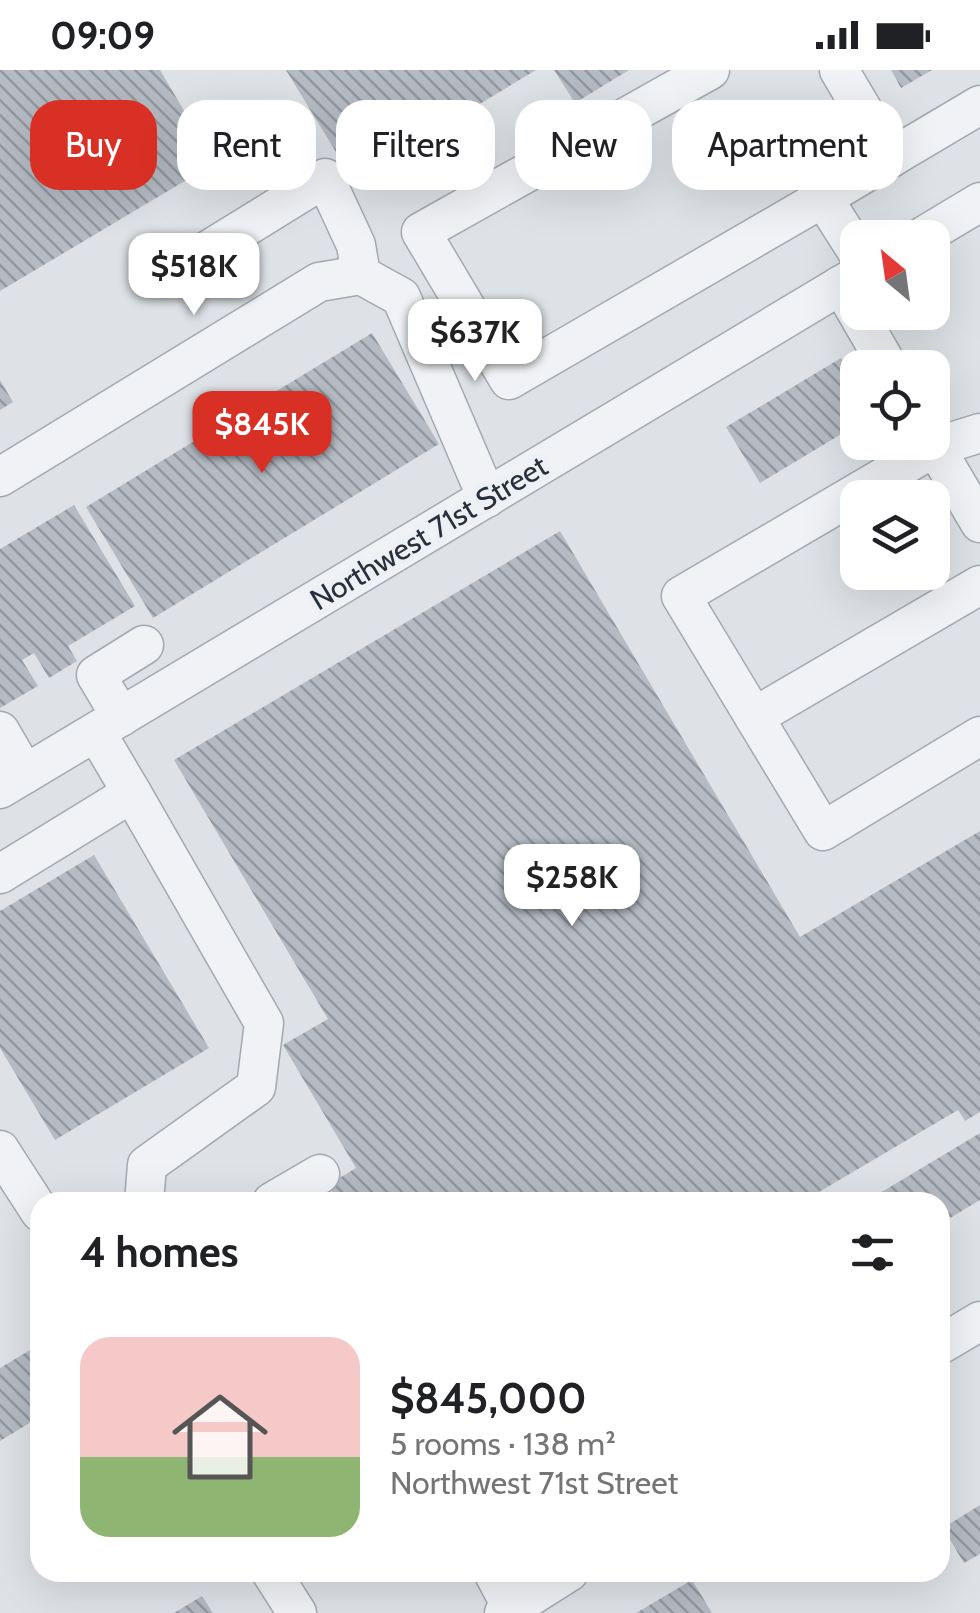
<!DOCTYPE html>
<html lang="en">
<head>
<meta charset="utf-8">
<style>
  body { margin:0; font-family:Cabin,sans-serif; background:#f2f2f2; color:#202124; height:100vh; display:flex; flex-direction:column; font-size:38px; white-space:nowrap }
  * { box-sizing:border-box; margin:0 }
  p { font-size:32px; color:#757577 }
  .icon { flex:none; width:55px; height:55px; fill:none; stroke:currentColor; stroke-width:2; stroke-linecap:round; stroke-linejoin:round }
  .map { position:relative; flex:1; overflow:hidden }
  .side { position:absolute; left:30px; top:1122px; width:920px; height:390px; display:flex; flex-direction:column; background:#fff; border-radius:30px; box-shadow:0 10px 40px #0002 }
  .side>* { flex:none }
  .guide { position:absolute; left:30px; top:30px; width:920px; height:90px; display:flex; gap:20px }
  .needle { width:65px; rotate:331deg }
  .fabs { position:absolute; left:840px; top:150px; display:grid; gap:20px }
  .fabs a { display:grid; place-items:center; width:110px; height:110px; border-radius:20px; background:#fff; box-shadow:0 10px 40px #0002; font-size:50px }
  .price { position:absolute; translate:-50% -85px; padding:0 22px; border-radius:20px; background:#fff; color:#222; font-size:32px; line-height:65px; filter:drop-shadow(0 2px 5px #0008) }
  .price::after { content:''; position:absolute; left:50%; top:60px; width:30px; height:22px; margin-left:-15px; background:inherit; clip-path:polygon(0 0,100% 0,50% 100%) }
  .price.active { background:#d93025; color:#fff }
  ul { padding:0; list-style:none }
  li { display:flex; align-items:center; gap:30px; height:250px; padding:0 50px }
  li span { display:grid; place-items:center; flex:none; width:280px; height:200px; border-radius:30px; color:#555 }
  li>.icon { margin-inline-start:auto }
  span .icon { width:120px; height:120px; fill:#fffc; stroke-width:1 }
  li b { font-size:42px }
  h2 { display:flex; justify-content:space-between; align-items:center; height:120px; padding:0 50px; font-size:42px }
  .tag { padding:0 35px; border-radius:30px; background:#fff; box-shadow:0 10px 40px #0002; font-size:35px; line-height:90px }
  .tag.active { background:#d93025; color:#fff }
  .status { display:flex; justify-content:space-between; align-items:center; height:70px; padding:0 50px; background:#fff; direction:ltr }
  .status svg { height:28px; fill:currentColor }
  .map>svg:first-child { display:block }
  .building { fill:url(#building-back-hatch) }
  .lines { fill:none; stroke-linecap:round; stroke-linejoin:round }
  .minor-casing { stroke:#a4a9b1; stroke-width:41 }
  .minor { stroke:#f0f2f5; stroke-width:38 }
  .labels { text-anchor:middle; stroke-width:10; stroke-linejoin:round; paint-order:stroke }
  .street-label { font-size:30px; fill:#28303d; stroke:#edf0f5 }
</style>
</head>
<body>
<div class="status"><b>09:09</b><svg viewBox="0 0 49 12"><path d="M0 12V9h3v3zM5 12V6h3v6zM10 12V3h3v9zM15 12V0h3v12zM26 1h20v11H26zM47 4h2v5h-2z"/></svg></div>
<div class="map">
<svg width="980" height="1543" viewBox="0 0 980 1543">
  <defs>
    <pattern id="building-back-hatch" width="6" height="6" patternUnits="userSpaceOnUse" patternTransform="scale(2.5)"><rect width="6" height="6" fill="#b5bbc3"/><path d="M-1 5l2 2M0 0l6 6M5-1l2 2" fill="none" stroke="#9398a0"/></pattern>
  </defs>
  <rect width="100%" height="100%" fill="#dee2e7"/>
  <!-- building -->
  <g class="building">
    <path d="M 0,0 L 160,0 L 215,93 L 0,221 Z"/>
    <path d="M 286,0 L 536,0 L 353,110 Z"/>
    <path d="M 554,0 L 629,0 L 575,33 Z"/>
    <path d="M 891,0 L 932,0 L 901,18 Z"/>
    <path d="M 372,263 L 439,374 L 153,548 L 86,437 Z"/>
    <path d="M 841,288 L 858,315 L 858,354 L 760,413 L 726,357 Z"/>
    <path d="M 0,310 L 13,332 L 0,340 Z"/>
    <path d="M 74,435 L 135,536 L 68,576 L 77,591 L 49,608 L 34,583 L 22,590 L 38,616 L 0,638 L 0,479 Z"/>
    <path d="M 560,461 L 800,867 L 980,761 L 980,1042 L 965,1051 L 958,1040 L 802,1132 L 338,1132 L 328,1115 L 356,1098 L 283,975 L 328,949 L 174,690 Z"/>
    <path d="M 94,785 L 209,978 L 55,1070 L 0,978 L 0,841 Z"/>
    <path d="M 980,1063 L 980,1130 L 940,1154 L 940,1132 L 865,1132 Z"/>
    <path d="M 40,1274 L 40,1356 L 36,1349 L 0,1371 L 0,1298 Z"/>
    <path d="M 980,1435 L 980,1484 L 964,1493 L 943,1458 Z"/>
    <path d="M 692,1510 L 712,1543 L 636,1543 Z"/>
    <path d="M 202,1526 L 213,1543 L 174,1543 Z"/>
  </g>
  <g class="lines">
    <!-- minor casing -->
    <g class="minor-casing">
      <g id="minor">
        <path d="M 710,0 L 421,162 L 509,310 L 823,128"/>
        <path d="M 839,0 L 891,88"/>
        <path d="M 920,168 L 980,132"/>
        <path d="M 858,183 L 823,128 L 980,35"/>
        <path d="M 189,192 L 325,108 L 356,175 L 361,205"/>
        <path d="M 841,215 L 889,298"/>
        <path d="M 980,363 L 935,377 L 681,526 L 823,761 L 980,666"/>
        <path d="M 932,372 L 980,453"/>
        <path d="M 0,407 L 319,212 L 361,205 L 401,227 L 487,428"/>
        <path d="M 121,647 L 96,605 L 144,575"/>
        <path d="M 754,647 L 980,515"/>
        <path d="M 0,661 L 25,704"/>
        <path d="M 0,719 L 858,205"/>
        <path d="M 132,723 L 264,953 L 256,1017 L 147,1095 L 144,1132"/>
        <path d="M 0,804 L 132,723 L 96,662"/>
        <path d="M 0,1080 L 40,1142"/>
        <path d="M 272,1132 L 320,1104"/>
        <path d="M 940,1275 L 980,1251"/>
        <path d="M 271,1502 L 297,1543"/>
        <path d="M 493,1502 L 512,1538"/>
        <path d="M 504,1543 L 569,1502"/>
      </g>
    </g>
    <!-- minor -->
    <use href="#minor" class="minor"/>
  </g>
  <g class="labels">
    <!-- street labels -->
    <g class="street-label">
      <text transform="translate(429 463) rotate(-31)" y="10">Northwest 71st Street</text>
    </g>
  </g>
</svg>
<div class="fabs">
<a><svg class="needle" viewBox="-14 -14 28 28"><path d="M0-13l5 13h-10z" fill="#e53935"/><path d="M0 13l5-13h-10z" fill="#757577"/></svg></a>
<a><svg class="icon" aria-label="locate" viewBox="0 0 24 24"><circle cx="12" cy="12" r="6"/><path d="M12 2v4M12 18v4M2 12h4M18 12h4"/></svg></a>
<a><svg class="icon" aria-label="layers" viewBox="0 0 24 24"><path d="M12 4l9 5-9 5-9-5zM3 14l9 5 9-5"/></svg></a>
</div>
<b class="price" style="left:194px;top:248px">$518K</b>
<b class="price" style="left:475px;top:314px">$637K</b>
<b class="price active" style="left:262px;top:406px">$845K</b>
<b class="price" style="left:572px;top:859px">$258K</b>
<div class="guide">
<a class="tag active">Buy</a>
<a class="tag">Rent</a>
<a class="tag">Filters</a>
<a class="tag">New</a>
<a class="tag">Apartment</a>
</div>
<section class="side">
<h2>4 homes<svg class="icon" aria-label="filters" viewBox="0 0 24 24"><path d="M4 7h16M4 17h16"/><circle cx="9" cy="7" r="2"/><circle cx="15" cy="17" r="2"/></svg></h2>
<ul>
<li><span style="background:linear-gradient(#f6c9c9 60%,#8fb573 0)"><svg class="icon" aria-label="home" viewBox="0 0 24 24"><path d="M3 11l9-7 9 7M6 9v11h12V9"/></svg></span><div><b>$845,000</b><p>5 rooms · 138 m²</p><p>Northwest 71st Street</p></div></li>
</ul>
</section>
</div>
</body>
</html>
